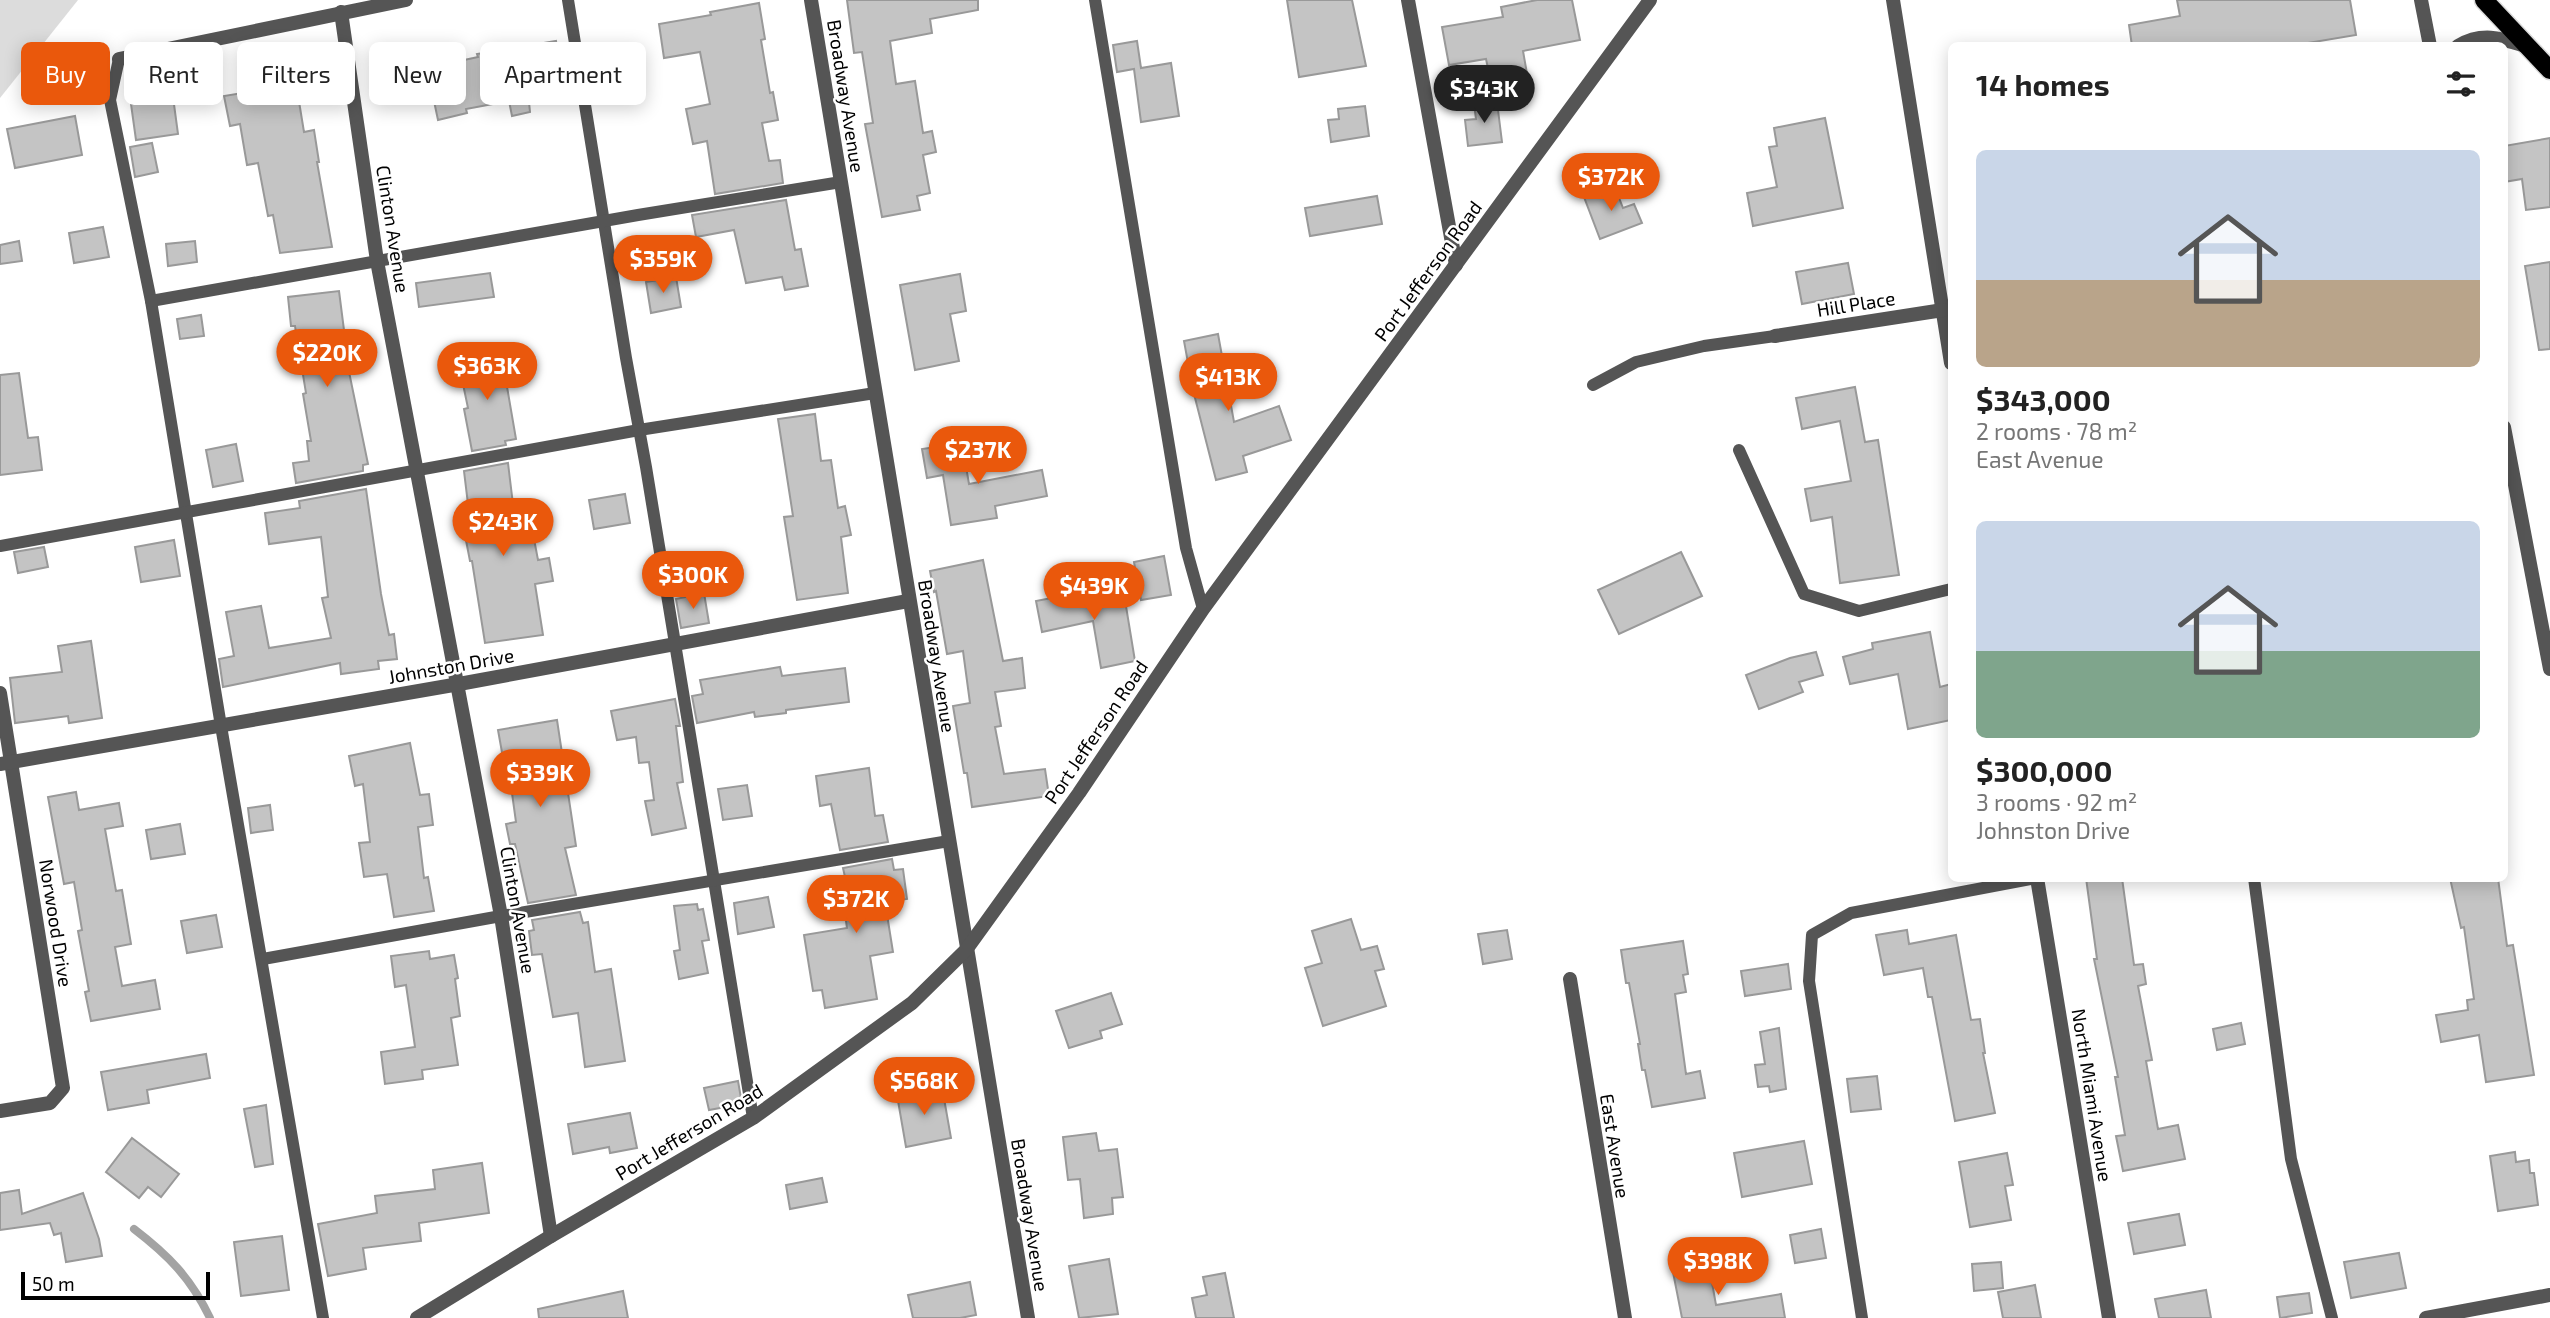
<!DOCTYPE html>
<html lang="en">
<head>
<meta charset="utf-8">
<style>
  body { margin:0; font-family:"Exo 2",sans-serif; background:#f2f2f2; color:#222; height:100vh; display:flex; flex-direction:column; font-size:26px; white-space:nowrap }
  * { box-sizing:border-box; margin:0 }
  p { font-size:23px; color:#767676 }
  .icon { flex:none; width:38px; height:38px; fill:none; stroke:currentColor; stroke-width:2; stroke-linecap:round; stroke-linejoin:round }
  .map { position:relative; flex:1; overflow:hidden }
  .side { position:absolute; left:1948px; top:42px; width:560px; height:840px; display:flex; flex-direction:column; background:#fff; border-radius:10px; box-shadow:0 4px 18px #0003 }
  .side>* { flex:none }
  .banner { position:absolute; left:21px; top:42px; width:665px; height:63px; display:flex; gap:14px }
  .scale { position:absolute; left:21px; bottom:18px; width:189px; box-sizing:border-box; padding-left:7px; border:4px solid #000; border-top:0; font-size:19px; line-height:24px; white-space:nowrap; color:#000; -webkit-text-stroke:5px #fff; paint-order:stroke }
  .price { position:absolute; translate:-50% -60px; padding:0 16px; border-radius:24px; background:#ea580c; color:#fff; font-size:23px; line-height:46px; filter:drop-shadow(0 2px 4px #0008) }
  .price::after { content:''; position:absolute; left:50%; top:42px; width:21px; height:16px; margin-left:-10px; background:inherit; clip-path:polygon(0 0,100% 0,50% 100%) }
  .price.selected { background:#222; color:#fff }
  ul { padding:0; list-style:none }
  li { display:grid; align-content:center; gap:14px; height:371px; padding:0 28px }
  li span { display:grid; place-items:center; height:217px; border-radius:10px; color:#555 }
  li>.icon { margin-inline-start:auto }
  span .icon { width:126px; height:126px; fill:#fffc; stroke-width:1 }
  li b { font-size:30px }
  h2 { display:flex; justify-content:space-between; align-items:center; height:84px; padding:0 28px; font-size:30px }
  .chip { padding:0 24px; border-radius:10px; background:#fff; box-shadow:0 4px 18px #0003; font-size:24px; line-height:63px }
  .chip.selected { background:#ea580c; color:#fff }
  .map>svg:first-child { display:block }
  .green { fill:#dcdcdc }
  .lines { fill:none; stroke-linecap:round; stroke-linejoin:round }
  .stream { stroke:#a3a3a3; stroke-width:8 }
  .building { fill:#c4c4c4; stroke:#999; stroke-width:2 }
  .primary-casing { stroke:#dbdbdb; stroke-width:21 }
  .lane { stroke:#555; stroke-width:12 }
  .street { stroke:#555; stroke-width:14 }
  .primary { stroke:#000; stroke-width:18 }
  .labels { text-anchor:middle; stroke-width:5; stroke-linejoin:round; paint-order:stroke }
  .street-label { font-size:19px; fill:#000; stroke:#fff }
</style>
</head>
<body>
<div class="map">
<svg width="2550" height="1318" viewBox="0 0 2550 1318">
  <rect width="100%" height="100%" fill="#fff"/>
  <!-- green -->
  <path class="green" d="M 0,0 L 78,0 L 0,98 Z"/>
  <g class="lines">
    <!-- stream -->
    <path class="stream" d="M 134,1229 C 168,1255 191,1278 210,1318"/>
  </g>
  <!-- building -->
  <g class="building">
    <path d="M 847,0 L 978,0 L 978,10 L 930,19 L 932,33 L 890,41 L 896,84 L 915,81 L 923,133 L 932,131 L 936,152 L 923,155 L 930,193 L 917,196 L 920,210 L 882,217 L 865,124 L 873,123 L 862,52 L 854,53 Z"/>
    <path d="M 1287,0 L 1352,0 L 1366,66 L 1299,77 Z"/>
    <path d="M 1537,0 L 1572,0 L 1580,40 L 1523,51 L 1529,85 L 1493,92 L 1486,59 L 1449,65 L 1442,27 L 1503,17 L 1501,7 Z"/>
    <path d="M 2177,0 L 2350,0 L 2356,35 L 2290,46 L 2132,46 L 2129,25 L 2180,16 Z"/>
    <path d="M 759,3 L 765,39 L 761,40 L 770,93 L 773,92 L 778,120 L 762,123 L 769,161 L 780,160 L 783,183 L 715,194 L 707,141 L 693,144 L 686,109 L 710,104 L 700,52 L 664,58 L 659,24 L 711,15 L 710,12 Z"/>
    <path d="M 556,41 L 565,97 L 529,102 L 530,112 L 512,116 L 509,101 L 466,109 L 467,113 L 438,120 L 427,68 L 478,57 L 477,54 Z"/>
    <path d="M 1137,41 L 1141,68 L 1171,63 L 1179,116 L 1141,122 L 1134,69 L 1117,72 L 1113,45 Z"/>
    <path d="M 294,71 L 304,132 L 314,130 L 319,162 L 317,162 L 332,247 L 280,253 L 273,215 L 268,216 L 258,163 L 247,165 L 240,124 L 230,126 L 224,96 L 260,90 L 258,77 Z"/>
    <path d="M 173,97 L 178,134 L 136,140 L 131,104 Z"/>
    <path d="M 1497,102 L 1502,142 L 1468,146 L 1465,120 L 1476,119 L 1474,104 Z"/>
    <path d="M 1365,106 L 1369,136 L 1331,142 L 1328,120 L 1339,119 L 1338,109 Z"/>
    <path d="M 75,116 L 82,155 L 15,168 L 7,129 Z"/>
    <path d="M 1825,118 L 1843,208 L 1753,226 L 1747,193 L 1777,187 L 1769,147 L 1777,146 L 1774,128 Z"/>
    <path d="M 2550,138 L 2550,207 L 2526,210 L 2522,179 L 2504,182 L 2504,146 Z"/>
    <path d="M 152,143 L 158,172 L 135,177 L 130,147 Z"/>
    <path d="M 1614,185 L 1623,208 L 1634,204 L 1642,223 L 1600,239 L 1584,197 Z"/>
    <path d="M 1377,196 L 1382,224 L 1310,236 L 1305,208 Z"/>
    <path d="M 786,200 L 795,250 L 801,249 L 808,286 L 785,290 L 782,277 L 746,283 L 734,230 L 696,237 L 692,215 Z"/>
    <path d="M 103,227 L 109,257 L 74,263 L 69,233 Z"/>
    <path d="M 19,241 L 22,261 L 0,264 L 0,245 Z"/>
    <path d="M 195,241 L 197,262 L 168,266 L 166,244 Z"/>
    <path d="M 2550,262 L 2550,349 L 2539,350 L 2525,266 Z"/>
    <path d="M 1848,263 L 1854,294 L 1802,304 L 1796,272 Z"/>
    <path d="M 490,273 L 494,297 L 419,307 L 416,283 Z"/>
    <path d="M 960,274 L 966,311 L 950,314 L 959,361 L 915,370 L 900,285 Z"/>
    <path d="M 676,277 L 681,307 L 651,313 L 646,282 Z"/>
    <path d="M 339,291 L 345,338 L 348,337 L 352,367 L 348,367 L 368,464 L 363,465 L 363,471 L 296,483 L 293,463 L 309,461 L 307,441 L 311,441 L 303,394 L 306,393 L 295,326 L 291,326 L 288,297 Z"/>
    <path d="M 201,315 L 204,336 L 180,339 L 177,319 Z"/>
    <path d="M 1218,334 L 1234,422 L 1279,406 L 1291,440 L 1243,456 L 1247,472 L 1216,480 L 1193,390 L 1184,341 Z"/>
    <path d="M 501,352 L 516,439 L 505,441 L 506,445 L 472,451 L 464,409 L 468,408 L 458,360 Z"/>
    <path d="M 19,373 L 28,438 L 38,437 L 42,470 L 0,475 L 0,375 Z"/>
    <path d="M 1855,387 L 1865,442 L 1878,440 L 1899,575 L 1840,583 L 1832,517 L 1811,521 L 1805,489 L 1851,481 L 1840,421 L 1802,429 L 1796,398 Z"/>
    <path d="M 815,414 L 821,461 L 831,460 L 838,508 L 845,506 L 851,535 L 841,537 L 848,593 L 797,600 L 784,517 L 793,516 L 778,419 Z"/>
    <path d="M 962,443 L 969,484 L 1042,470 L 1047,496 L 995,506 L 997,518 L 951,525 L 943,475 L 927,478 L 922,449 Z"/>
    <path d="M 236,444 L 243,481 L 213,487 L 206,450 Z"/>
    <path d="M 508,463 L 515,521 L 530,518 L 538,560 L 549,558 L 553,581 L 535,584 L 543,635 L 485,643 L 472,561 L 470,561 L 464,530 L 471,529 L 464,471 Z"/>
    <path d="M 366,489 L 381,594 L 389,635 L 394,634 L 397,659 L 378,661 L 379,669 L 341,674 L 340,663 L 223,687 L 219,659 L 234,656 L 226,612 L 261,606 L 269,648 L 331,638 L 322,598 L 328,597 L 321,537 L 269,544 L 265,513 L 300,508 L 299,501 Z"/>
    <path d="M 625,494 L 630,523 L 594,529 L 589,500 Z"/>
    <path d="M 174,540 L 180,576 L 141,582 L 135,547 Z"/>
    <path d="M 44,547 L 48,567 L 18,573 L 14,552 Z"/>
    <path d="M 1681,552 L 1702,596 L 1619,634 L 1598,590 Z"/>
    <path d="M 1164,556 L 1171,595 L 1141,600 L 1134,562 Z"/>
    <path d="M 983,560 L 1003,661 L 1022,658 L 1025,688 L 995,692 L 1001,726 L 995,727 L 1004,774 L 1045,769 L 1049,796 L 972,807 L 967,773 L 964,773 L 953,706 L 970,703 L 963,651 L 947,654 L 936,591 L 934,592 L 930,571 Z"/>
    <path d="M 1123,588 L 1135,661 L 1101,668 L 1093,621 L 1042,632 L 1036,601 L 1067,595 L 1067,598 Z"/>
    <path d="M 704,593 L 709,623 L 681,628 L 676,599 Z"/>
    <path d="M 1930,632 L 1940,687 L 1951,684 L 1951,720 L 1908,729 L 1898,674 L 1850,684 L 1843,657 L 1873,649 L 1872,643 Z"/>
    <path d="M 91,641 L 102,718 L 69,723 L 68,716 L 15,723 L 10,678 L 62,672 L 58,646 Z"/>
    <path d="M 1816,652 L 1823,675 L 1799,682 L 1803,692 L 1759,709 L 1746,675 L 1790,658 Z"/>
    <path d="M 780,667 L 782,676 L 845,668 L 849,702 L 786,710 L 786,713 L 755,717 L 754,712 L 697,723 L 692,696 L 703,694 L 700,680 Z"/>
    <path d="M 675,699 L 680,726 L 676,726 L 683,782 L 677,783 L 686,828 L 652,835 L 645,801 L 654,800 L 649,762 L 639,763 L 636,737 L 617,740 L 611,711 Z"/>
    <path d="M 557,720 L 576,846 L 565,848 L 576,895 L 528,903 L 515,844 L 510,844 L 506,824 L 516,822 L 507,757 L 503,758 L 498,730 Z"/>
    <path d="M 410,743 L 420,795 L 429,794 L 433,825 L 418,827 L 424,878 L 428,877 L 434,911 L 394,917 L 387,874 L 364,877 L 359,843 L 370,842 L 363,784 L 355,786 L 349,756 Z"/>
    <path d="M 869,768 L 875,816 L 883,815 L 888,842 L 840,850 L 831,804 L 820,806 L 816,776 Z"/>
    <path d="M 747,785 L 752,816 L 723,820 L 718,789 Z"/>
    <path d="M 76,792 L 79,810 L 119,803 L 123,826 L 105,829 L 116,891 L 122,890 L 131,944 L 115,947 L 122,986 L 155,980 L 160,1009 L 91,1021 L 85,992 L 89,991 L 78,931 L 82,930 L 74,882 L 64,884 L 48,797 Z"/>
    <path d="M 270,805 L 273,830 L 251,833 L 248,808 Z"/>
    <path d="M 180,824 L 185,854 L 151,859 L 146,830 Z"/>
    <path d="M 892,859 L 894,870 L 903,869 L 907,899 L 885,902 L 893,952 L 870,956 L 877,999 L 825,1008 L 822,990 L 813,991 L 804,935 L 847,928 L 840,878 L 845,877 L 843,868 Z"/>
    <path d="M 2086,878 L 2122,878 L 2134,965 L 2143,964 L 2146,984 L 2138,986 L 2152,1060 L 2146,1061 L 2158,1129 L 2178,1125 L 2185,1159 L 2123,1171 L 2116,1136 L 2125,1135 L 2115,1077 L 2118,1077 L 2094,959 L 2097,959 Z"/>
    <path d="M 2450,878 L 2498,878 L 2507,946 L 2513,945 L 2534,1075 L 2486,1082 L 2479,1035 L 2441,1042 L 2436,1015 L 2468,1010 L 2467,1000 L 2474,999 L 2464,927 L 2461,928 Z"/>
    <path d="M 768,897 L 774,927 L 738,934 L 734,903 Z"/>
    <path d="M 697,904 L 698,910 L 703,909 L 709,940 L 702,941 L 708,973 L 679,979 L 674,951 L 680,950 L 674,906 Z"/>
    <path d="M 580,912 L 583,923 L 588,922 L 595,972 L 611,969 L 625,1061 L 585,1067 L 578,1013 L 553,1017 L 542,954 L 532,955 L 529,931 L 534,930 L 532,920 Z"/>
    <path d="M 216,915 L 222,947 L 187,953 L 181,921 Z"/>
    <path d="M 1351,919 L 1361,950 L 1377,946 L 1384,969 L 1375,971 L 1386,1006 L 1323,1026 L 1305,968 L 1322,963 L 1312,931 Z"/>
    <path d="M 1507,930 L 1512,959 L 1483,964 L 1478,934 Z"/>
    <path d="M 1907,930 L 1909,944 L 1956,935 L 1971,1020 L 1980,1019 L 1985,1053 L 1983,1053 L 1995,1113 L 1955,1121 L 1932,997 L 1928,997 L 1923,968 L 1884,975 L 1876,935 Z"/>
    <path d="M 1683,941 L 1688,974 L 1683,975 L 1686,992 L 1675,994 L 1686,1074 L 1700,1071 L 1705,1098 L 1652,1107 L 1645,1070 L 1642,1070 L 1638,1044 L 1640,1044 L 1629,983 L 1626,983 L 1621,950 Z"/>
    <path d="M 429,951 L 430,959 L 454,955 L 458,978 L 455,979 L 460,1016 L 451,1018 L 458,1065 L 422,1070 L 423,1079 L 385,1084 L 381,1052 L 415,1047 L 406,985 L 395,987 L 391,956 Z"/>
    <path d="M 1788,964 L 1791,989 L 1745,996 L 1741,971 Z"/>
    <path d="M 1111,993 L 1122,1024 L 1100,1031 L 1102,1038 L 1069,1048 L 1056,1011 Z"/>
    <path d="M 2241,1023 L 2245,1044 L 2217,1050 L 2213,1029 Z"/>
    <path d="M 1779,1028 L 1786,1089 L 1770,1092 L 1769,1086 L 1758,1087 L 1755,1065 L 1765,1064 L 1760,1032 Z"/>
    <path d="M 206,1054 L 210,1078 L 147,1090 L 149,1103 L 108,1110 L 101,1072 Z"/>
    <path d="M 1877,1076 L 1881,1109 L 1851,1112 L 1847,1079 Z"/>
    <path d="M 738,1081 L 742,1104 L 709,1110 L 704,1088 Z"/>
    <path d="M 942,1087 L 951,1138 L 906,1147 L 897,1095 Z"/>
    <path d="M 266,1105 L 273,1164 L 255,1167 L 244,1109 Z"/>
    <path d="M 630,1113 L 637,1148 L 610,1153 L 609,1147 L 573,1154 L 568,1124 Z"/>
    <path d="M 1096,1133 L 1099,1151 L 1117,1149 L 1123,1197 L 1112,1198 L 1113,1214 L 1084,1218 L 1080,1179 L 1068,1180 L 1063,1137 Z"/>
    <path d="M 132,1138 L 179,1174 L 161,1197 L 148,1187 L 139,1198 L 106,1172 Z"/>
    <path d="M 1804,1141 L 1812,1184 L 1742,1197 L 1734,1153 Z"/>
    <path d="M 2515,1152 L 2516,1162 L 2529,1160 L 2530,1173 L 2534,1173 L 2538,1205 L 2498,1211 L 2490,1156 Z"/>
    <path d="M 2007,1153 L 2013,1185 L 2005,1186 L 2011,1220 L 1970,1227 L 1959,1162 Z"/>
    <path d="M 482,1163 L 489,1213 L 419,1223 L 421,1241 L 363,1248 L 366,1269 L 328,1276 L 318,1224 L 377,1213 L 375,1196 L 435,1189 L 433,1170 Z"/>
    <path d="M 822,1178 L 827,1202 L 790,1209 L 786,1185 Z"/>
    <path d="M 19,1190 L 22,1214 L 83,1193 L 99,1239 L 102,1256 L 66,1262 L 61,1233 L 54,1235 L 50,1223 L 0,1230 L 0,1193 Z"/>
    <path d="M 2179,1214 L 2185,1245 L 2134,1254 L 2128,1223 Z"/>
    <path d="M 1821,1229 L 1826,1258 L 1795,1263 L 1790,1235 Z"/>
    <path d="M 282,1236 L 289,1290 L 241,1296 L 234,1242 Z"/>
    <path d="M 2399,1253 L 2406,1288 L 2351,1298 L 2344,1262 Z"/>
    <path d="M 1109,1259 L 1118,1314 L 1079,1318 L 1069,1266 Z"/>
    <path d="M 1708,1260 L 1716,1305 L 1781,1294 L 1785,1318 L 1682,1318 L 1672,1267 Z"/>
    <path d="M 2001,1262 L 2003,1288 L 1974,1291 L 1972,1264 Z"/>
    <path d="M 1225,1273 L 1234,1318 L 1196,1318 L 1192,1298 L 1207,1295 L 1203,1277 Z"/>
    <path d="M 970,1282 L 976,1315 L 960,1318 L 913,1318 L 908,1295 Z"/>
    <path d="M 2035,1285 L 2041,1318 L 2003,1318 L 1998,1292 Z"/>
    <path d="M 2206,1290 L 2211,1318 L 2159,1318 L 2155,1299 Z"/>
    <path d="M 623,1291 L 628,1318 L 539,1318 L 538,1309 Z"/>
    <path d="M 2309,1293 L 2312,1313 L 2280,1318 L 2277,1297 Z"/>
  </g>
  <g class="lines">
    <!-- primary casing -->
    <g class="primary-casing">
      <path id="primary" d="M 2484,0 L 2550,70"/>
    </g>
    <!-- lane -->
    <g class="lane">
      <path d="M 568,0 L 626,358 L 646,467 L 753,1118"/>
      <path d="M 1095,0 L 1186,548 L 1203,609"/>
      <path d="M 119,59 L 110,100 L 151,301 L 221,726 L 323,1318"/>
      <path d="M 151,301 L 638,215 L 841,182"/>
      <path d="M 1593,385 L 1636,362 L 1704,346 L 1775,336"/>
      <path d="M 1739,450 L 1804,594 L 1859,611 L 1951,589"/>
      <path d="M 0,546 L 639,430 L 875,393"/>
      <path d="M 2254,878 L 2291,1159 L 2332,1318"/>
      <path d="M 263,959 L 501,916 L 949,841"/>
      <path d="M 1862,1318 L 1809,981 L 1812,935 L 1851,913 L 2036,878"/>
    </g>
    <!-- street -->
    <g class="street">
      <path d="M 811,0 L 1028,1318"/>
      <path d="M 1408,0 L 1456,265"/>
      <path d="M 1893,0 L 1951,363"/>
      <path d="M 2421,0 L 2430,46"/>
      <path d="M 341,12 L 377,261 L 501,916 L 551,1236"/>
      <path d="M 2458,46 C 2483,31 2503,39 2529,47"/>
      <path d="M 119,59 L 406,0"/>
      <path d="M 1775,336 L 1943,310"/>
      <path d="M 2504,427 L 2550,669"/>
      <path d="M 0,693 L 63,1088 L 50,1103 L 0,1111"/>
      <path d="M 0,764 L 459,684 L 908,601"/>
      <path d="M 2037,878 L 2109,1318"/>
      <path d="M 1570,979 L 1625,1318"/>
      <path d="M 417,1318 L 551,1236 L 753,1118 L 912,1003 L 966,950 L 1079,793 L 1203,609 L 1650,0"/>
      <path d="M 2426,1318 L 2550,1295"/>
    </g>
    <!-- primary -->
    <use href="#primary" class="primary"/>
  </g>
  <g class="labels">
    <!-- street labels -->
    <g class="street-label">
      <text transform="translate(846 96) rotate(81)" y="7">Broadway Avenue</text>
      <text transform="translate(393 229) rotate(81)" y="7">Clinton Avenue</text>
      <text transform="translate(1428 271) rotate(-54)" y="7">Port Jefferson Road</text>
      <text transform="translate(1856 304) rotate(-9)" y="7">Hill Place</text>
      <text transform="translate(937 656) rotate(81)" y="7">Broadway Avenue</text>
      <text transform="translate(451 666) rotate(-10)" y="7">Johnston Drive</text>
      <text transform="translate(1096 732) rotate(-56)" y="7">Port Jefferson Road</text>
      <text transform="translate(518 910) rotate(80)" y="7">Clinton Avenue</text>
      <text transform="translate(56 923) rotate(81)" y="7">Norwood Drive</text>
      <text transform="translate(2092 1095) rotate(81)" y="7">North Miami Avenue</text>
      <text transform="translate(689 1132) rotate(-31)" y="7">Port Jefferson Road</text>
      <text transform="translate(1615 1146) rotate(81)" y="7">East Avenue</text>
      <text transform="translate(1030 1215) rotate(81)" y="7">Broadway Avenue</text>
    </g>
  </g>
</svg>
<div class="scale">50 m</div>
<b class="price selected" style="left:1484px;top:125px">$343K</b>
<b class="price" style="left:1611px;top:213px">$372K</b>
<b class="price" style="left:663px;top:295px">$359K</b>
<b class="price" style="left:327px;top:389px">$220K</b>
<b class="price" style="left:487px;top:402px">$363K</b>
<b class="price" style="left:1228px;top:413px">$413K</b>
<b class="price" style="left:978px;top:486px">$237K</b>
<b class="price" style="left:503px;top:558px">$243K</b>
<b class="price" style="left:693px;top:611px">$300K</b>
<b class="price" style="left:1094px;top:622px">$439K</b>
<b class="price" style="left:540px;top:809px">$339K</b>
<b class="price" style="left:856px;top:935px">$372K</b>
<b class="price" style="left:924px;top:1117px">$568K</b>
<b class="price" style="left:1718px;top:1297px">$398K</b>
<div class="banner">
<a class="chip selected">Buy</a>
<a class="chip">Rent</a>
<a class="chip">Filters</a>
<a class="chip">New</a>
<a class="chip">Apartment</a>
</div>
<section class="side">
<h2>14 homes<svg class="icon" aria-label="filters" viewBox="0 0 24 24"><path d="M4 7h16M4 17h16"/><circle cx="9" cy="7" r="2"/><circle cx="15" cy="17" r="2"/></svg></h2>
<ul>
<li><span style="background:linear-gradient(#c9d6e8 60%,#b9a48a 0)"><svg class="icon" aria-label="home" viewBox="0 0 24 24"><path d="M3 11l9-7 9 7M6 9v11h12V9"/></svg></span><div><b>$343,000</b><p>2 rooms · 78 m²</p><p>East Avenue</p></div></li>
<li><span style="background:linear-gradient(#c9d6e8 60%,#7fa58c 0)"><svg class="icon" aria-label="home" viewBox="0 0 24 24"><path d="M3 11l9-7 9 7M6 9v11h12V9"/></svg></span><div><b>$300,000</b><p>3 rooms · 92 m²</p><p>Johnston Drive</p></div></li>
</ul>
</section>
</div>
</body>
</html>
